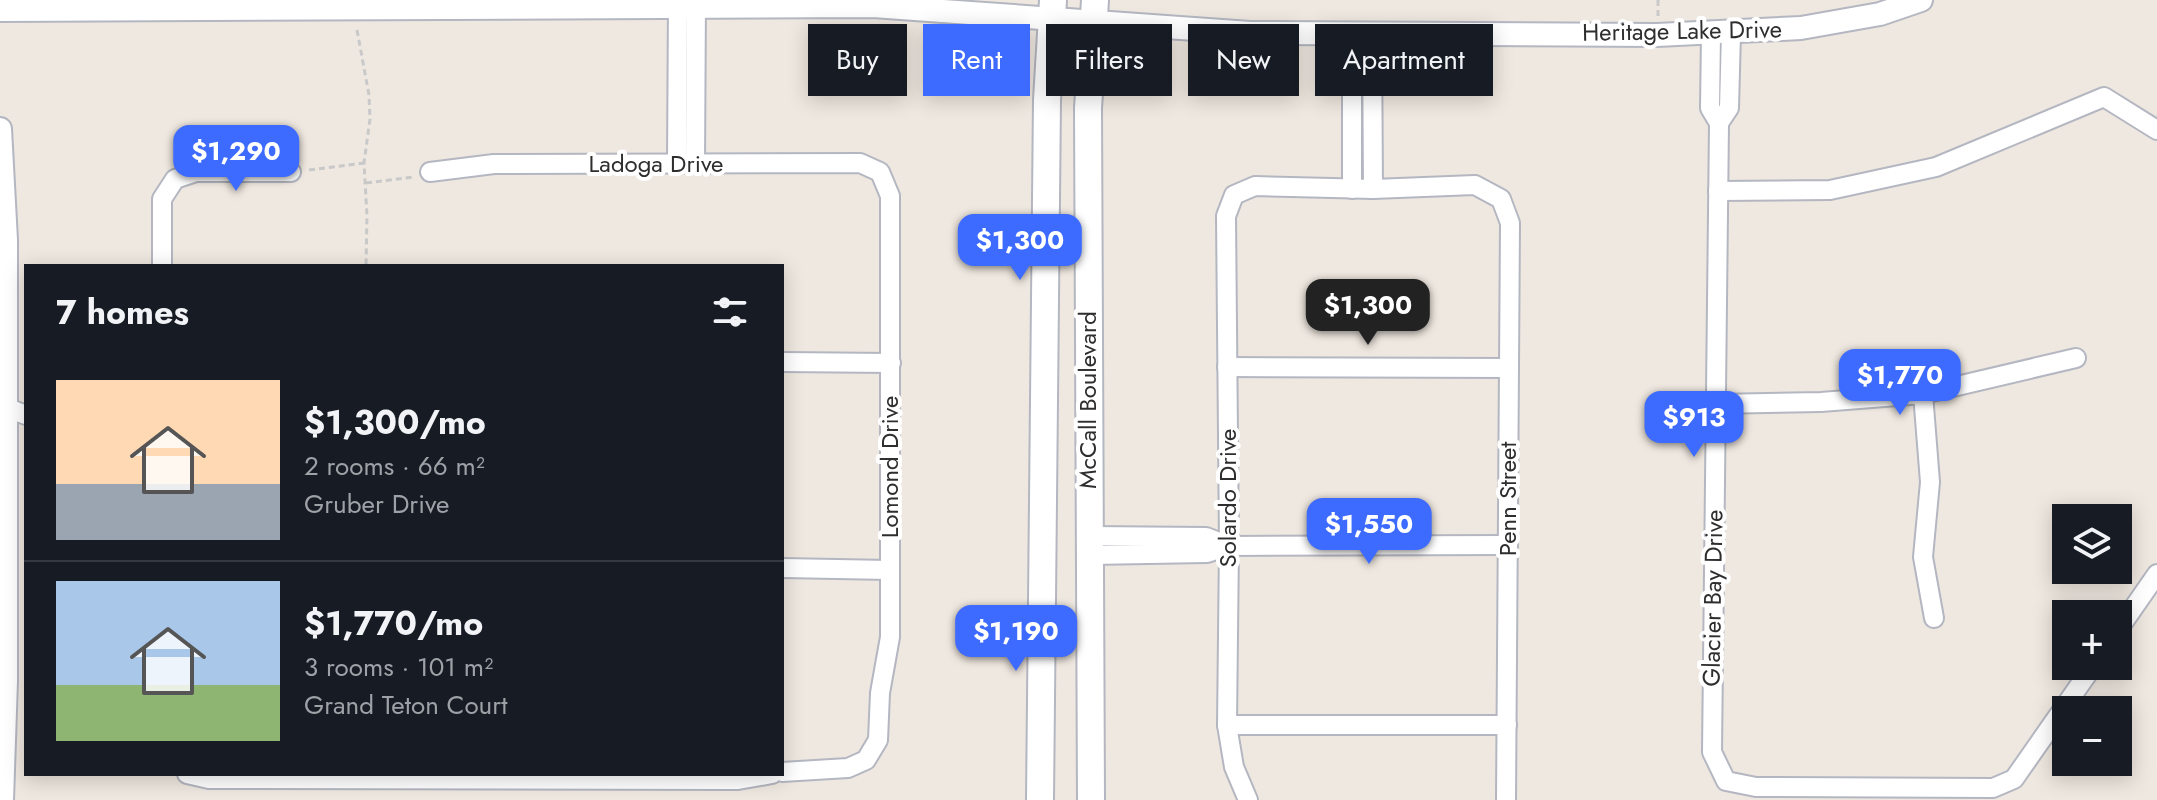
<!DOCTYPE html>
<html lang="en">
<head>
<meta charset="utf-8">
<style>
  body { margin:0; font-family:Jost,sans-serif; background:#242831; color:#f1f3f6; height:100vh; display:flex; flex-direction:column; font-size:30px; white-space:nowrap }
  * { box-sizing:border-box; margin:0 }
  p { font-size:26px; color:#9ea1a6 }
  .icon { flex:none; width:44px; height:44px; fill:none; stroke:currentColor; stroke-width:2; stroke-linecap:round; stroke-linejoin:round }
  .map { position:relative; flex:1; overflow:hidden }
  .details { position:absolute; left:24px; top:264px; width:760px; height:512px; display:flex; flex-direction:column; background:#171b24; border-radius:0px; box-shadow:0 4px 20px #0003 }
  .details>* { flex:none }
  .top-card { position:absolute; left:808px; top:24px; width:760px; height:72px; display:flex; gap:16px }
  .buttons { position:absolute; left:2052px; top:504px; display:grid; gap:16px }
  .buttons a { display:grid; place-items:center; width:80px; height:80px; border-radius:0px; background:#171b24; box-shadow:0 4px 20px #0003; font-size:40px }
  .price { position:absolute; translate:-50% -68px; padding:0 18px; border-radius:16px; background:#3e6bff; color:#fff; font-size:26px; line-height:52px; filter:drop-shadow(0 2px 4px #0008) }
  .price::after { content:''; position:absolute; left:50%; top:48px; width:24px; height:18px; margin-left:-12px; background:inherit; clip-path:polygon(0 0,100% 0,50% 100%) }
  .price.selected { background:#222; color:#fff }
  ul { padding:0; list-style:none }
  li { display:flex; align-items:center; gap:24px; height:200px; padding:0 32px }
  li+li { border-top:2px solid #363941 }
  li span { display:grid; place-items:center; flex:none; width:224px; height:160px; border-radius:0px; color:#555 }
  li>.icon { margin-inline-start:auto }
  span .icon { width:96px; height:96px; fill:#fffc; stroke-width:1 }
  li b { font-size:34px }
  h2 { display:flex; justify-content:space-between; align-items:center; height:96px; padding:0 32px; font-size:34px }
  .chip { padding:0 28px; border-radius:0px; background:#171b24; box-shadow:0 4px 20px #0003; font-size:28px; line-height:72px }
  .chip.selected { background:#3e6bff; color:#fff }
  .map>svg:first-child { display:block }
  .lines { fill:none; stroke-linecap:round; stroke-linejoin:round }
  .minor-casing { stroke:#b4b7c1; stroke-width:22 }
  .tertiary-casing { stroke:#b4b7c1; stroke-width:26 }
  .secondary-casing { stroke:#b4b7c1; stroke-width:30 }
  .path { stroke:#c9c9c9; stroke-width:3; stroke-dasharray:6 4; stroke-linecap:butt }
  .minor { stroke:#fff; stroke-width:18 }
  .tertiary { stroke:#fff; stroke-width:22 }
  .secondary { stroke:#fff; stroke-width:26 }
  .labels { text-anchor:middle; stroke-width:8; stroke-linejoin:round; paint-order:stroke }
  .street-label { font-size:24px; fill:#2e2e2e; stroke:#fff }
</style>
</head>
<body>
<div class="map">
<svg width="2157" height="800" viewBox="0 0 2157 800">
  <rect width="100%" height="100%" fill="#efe8e0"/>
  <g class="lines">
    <!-- minor casing -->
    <g class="minor-casing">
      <g id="minor">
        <path d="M 1352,33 L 1352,189"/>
        <path d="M 1372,33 L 1373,189"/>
        <path d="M 1711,33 L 1710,108 L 1719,123 L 1712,752 L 1726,781 L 1756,787 L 1993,788 L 2014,779 L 2093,666"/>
        <path d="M 1719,123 L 1729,108 L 1731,33"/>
        <path d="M 677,164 L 678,0"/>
        <path d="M 695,164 L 696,0"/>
        <path d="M 430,172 L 494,164 L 860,163 L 880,172 L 890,196 L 890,637 L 880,693 L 878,740 L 866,760 L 848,768 L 782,772"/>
        <path d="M 1718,191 L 1830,190 L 1936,167 L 2104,97 L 2157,130"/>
        <path d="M 162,266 L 162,199 L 175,179 L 196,172 L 291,172"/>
        <path d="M 782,362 L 891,363"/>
        <path d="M 1227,367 L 1509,368"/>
        <path d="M 1923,394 L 1930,482 L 1923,557 L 1934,618"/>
        <path d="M 1715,404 L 1821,402 L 1923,394 L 2076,358"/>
        <path d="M 5,407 L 26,415"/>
        <path d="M 1089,536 L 1206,537 L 1229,546"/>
        <path d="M 1090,555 L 1207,553 L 1229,546 L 1508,545"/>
        <path d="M 782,568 L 890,570"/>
        <path d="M 2118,630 L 2157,574"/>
        <path d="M 1227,725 L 1507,725"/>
        <path d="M 187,774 L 209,779 L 738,780 L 772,774"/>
        <path d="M 1248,800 L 1234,767 L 1227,725 L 1229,546 L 1226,216 L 1234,195 L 1255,186 L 1373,189 L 1475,185 L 1501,199 L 1510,223 L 1506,800"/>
      </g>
    </g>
    <!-- tertiary casing -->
    <g class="tertiary-casing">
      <g id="tertiary">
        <path d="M 0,10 L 873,6 L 1250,33 L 1657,35 L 1801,28 L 1880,14 L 1921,0"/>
        <path d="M 0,129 L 6,240 L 6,681 L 2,800"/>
      </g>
    </g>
    <!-- secondary casing -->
    <g class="secondary-casing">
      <g id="secondary">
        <path d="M 1040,800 L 1047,100 L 1053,0"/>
        <path d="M 1091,800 L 1088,108 L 1095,0"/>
      </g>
    </g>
    <!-- path -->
    <g class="path">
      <path d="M 1658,16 L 1658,0"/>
      <path d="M 357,30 L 369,95 L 370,119 L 364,163 L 367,216 L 366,266"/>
      <path d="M 309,170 L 364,163"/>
      <path d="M 366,183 L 413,177"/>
    </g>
    <!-- minor -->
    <use href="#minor" class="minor"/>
    <!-- tertiary -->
    <use href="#tertiary" class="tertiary"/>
    <!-- secondary -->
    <use href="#secondary" class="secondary"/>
  </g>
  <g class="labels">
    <!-- street labels -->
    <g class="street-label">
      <text transform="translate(1682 31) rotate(-1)" y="8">Heritage Lake Drive</text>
      <text x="656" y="172">Ladoga Drive</text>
      <text transform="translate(1088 400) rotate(-90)" y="8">McCall Boulevard</text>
      <text transform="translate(890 467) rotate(-90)" y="8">Lomond Drive</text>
      <text transform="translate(1228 498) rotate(-90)" y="8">Solardo Drive</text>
      <text transform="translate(1508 499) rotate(-90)" y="8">Penn Street</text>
      <text transform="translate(1713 598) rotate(-89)" y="8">Glacier Bay Drive</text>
    </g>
  </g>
</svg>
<div class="buttons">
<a><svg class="icon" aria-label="layers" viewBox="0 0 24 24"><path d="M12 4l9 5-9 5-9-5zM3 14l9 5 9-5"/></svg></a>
<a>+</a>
<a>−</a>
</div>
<b class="price" style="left:236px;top:193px">$1,290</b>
<b class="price" style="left:1020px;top:282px">$1,300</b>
<b class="price selected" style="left:1368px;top:347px">$1,300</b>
<b class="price" style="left:1900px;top:417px">$1,770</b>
<b class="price" style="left:1694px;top:459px">$913</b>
<b class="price" style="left:1369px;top:566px">$1,550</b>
<b class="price" style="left:1016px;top:673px">$1,190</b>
<div class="top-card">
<a class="chip">Buy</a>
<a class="chip selected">Rent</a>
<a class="chip">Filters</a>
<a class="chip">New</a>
<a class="chip">Apartment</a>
</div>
<section class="details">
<h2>7 homes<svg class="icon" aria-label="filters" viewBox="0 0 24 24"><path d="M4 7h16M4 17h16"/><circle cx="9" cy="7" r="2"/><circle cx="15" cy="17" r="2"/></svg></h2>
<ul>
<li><span style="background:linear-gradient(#ffd9b3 65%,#9aa5b1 0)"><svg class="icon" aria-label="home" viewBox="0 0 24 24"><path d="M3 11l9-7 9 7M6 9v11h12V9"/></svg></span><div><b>$1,300/mo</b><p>2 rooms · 66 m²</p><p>Gruber Drive</p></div></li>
<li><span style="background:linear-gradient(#a9c7e8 65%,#8fb573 0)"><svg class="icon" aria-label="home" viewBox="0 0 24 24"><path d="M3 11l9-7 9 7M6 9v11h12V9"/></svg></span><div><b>$1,770/mo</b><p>3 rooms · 101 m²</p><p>Grand Teton Court</p></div></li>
</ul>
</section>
</div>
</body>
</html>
